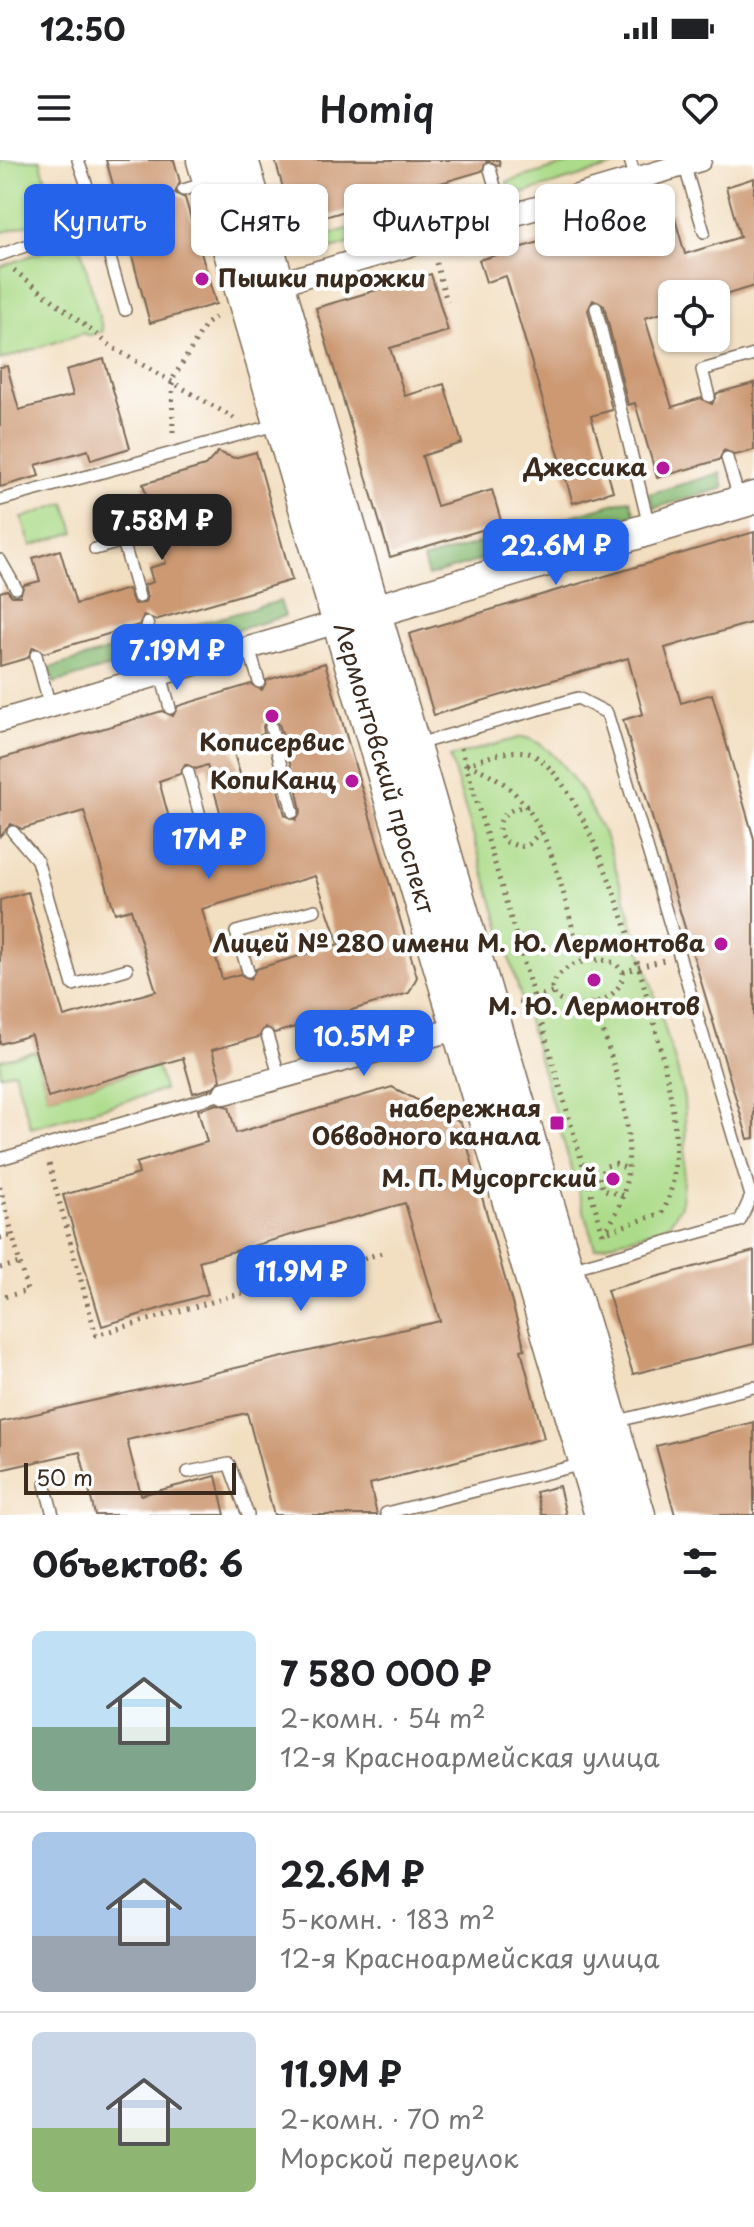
<!DOCTYPE html>
<html lang="ru">
<head>
<meta charset="utf-8">
<style>
  body { margin:0; font-family:"Playpen Sans",sans-serif; background:#f2f2f2; color:#202124; height:100vh; display:flex; flex-direction:column; font-size:30px; white-space:nowrap }
  * { box-sizing:border-box; margin:0 }
  p { font-size:26px; color:#757577 }
  .icon { flex:none; width:44px; height:44px; fill:none; stroke:currentColor; stroke-width:2; stroke-linecap:round; stroke-linejoin:round }
  .map { position:relative; height:1355px; overflow:hidden }
  .side { display:flex; flex-direction:column; background:#fff; flex:1 }
  .side>* { flex:none }
  .top-card { position:absolute; left:24px; top:24px; width:706px; height:72px; display:flex; gap:16px }
  .tools { position:absolute; left:658px; top:120px; display:grid; gap:16px }
  .tools a { display:grid; place-items:center; width:72px; height:72px; border-radius:12px; background:#fff; box-shadow:0 2px 6px #0004; font-size:40px }
  .scale { position:absolute; left:24px; bottom:20px; width:212px; box-sizing:border-box; padding-left:8px; border:4px solid #3b2a1e; border-top:0; font-size:22px; line-height:28px; white-space:nowrap; color:#3b2a1e; -webkit-text-stroke:6px #fff; paint-order:stroke }
  .price { position:absolute; translate:-50% -68px; padding:0 18px; border-radius:16px; background:#2563eb; color:#fff; font-size:26px; line-height:52px; filter:drop-shadow(0 2px 4px #0008) }
  .price::after { content:''; position:absolute; left:50%; top:48px; width:24px; height:18px; margin-left:-12px; background:inherit; clip-path:polygon(0 0,100% 0,50% 100%) }
  .price.active { background:#222; color:#fff }
  ul { padding:0; list-style:none }
  li { display:flex; align-items:center; gap:24px; height:200px; padding:0 32px }
  li+li { border-top:2px solid #e0e0e0 }
  li span { display:grid; place-items:center; flex:none; width:224px; height:160px; border-radius:12px; color:#555 }
  li>.icon { margin-inline-start:auto }
  span .icon { width:96px; height:96px; fill:#fffc; stroke-width:1 }
  li b { font-size:34px }
  h2 { display:flex; justify-content:space-between; align-items:center; height:96px; padding:0 32px; font-size:34px }
  .pill { padding:0 28px; border-radius:12px; background:#fff; box-shadow:0 2px 6px #0004; font-size:28px; line-height:72px }
  .pill.active { background:#2563eb; color:#fff }
  .status { display:flex; justify-content:space-between; align-items:center; height:56px; padding:0 40px; background:#fff; direction:ltr }
  .status svg { height:22px; fill:currentColor }
  header { display:flex; justify-content:space-between; align-items:center; height:104px; padding:0 32px; background:#fff; font-size:36px; font-weight:600 }
  .map>svg:first-child { display:block }
  .green { fill:#acdb89; stroke:#748254; stroke-width:2 }
  .forest { fill:#89bb75; stroke:#62724a; stroke-width:2 }
  .building { fill:#cc9973; fill-rule:evenodd }
  .lines { fill:none; stroke-linecap:round; stroke-linejoin:round }
  .lane-casing { stroke:#7b6957; stroke-width:14 }
  .street-casing { stroke:#7b6957; stroke-width:25 }
  .secondary-casing { stroke:#7b6957; stroke-width:35 }
  .primary-casing { stroke:#7b6957; stroke-width:39 }
  .path { stroke:#7b6957; stroke-width:5; stroke-dasharray:2 6; stroke-linecap:butt }
  .lane { stroke:#fff; stroke-width:11 }
  .street { stroke:#fff; stroke-width:22 }
  .secondary { stroke:#fff; stroke-width:32 }
  .primary { stroke:#fff; stroke-width:36 }
  .poi-dot { fill:#b5179e; stroke:#fff; stroke-width:3 }
  .labels { text-anchor:middle; stroke-width:8; stroke-linejoin:round; paint-order:stroke }
  .poi-label { font-size:24px; font-weight:bold; fill:#3b2a1e; stroke:#fff; text-anchor:end }
  .street-label { font-size:24px; fill:#3b2a1e; stroke:#fff }
</style>
</head>
<body>
<div class="status"><b>12:50</b><svg viewBox="0 0 49 12"><path d="M0 12V9h3v3zM5 12V6h3v6zM10 12V3h3v9zM15 12V0h3v12zM26 1h20v11H26zM47 4h2v5h-2z"/></svg></div>
<header><svg class="icon" aria-label="menu" viewBox="0 0 24 24"><path d="M4 6h16M4 12h16M4 18h16"/></svg>Homiq<svg class="icon" aria-label="heart" viewBox="0 0 24 24"><path d="M12 20l-8-8c-3-5 5-10 8-4 3-6 11-1 8 4z"/></svg></header>
<div class="map">
<svg width="754" height="1355" viewBox="0 0 754 1355">
  <rect width="100%" height="100%" fill="#fff"/>
  <filter id="ink" filterUnits="userSpaceOnUse"><feTurbulence type="fractalNoise" baseFrequency=".0125" numOctaves="2"/><feDisplacementMap in="SourceGraphic" scale="16" xChannelSelector="R" yChannelSelector="G"/><feConvolveMatrix kernelMatrix="1 2 1 2 8 2 1 2 1" color-interpolation-filters="sRGB"/></filter>
  <filter id="wash" filterUnits="userSpaceOnUse"><feTurbulence type="fractalNoise" baseFrequency=".006" numOctaves="4" result="noise"/><feDisplacementMap in="SourceGraphic" scale="32" xChannelSelector="R" yChannelSelector="G"/><feGaussianBlur stdDeviation="1.8" result="paint"/><feColorMatrix in="noise" values="0 0 0 0 0 0 0 0 0 0 0 0 0 0 0 0 0 1.4 0 .05"/><feComposite in="paint" operator="in"/></filter>
  <g filter="url(#wash)">
    <rect width="100%" height="100%" fill="#f2dec0"/>
    <!-- green -->
    <g class="green">
      <path d="M 0,0 L 40,0 L 57,56 L 0,73 Z"/>
      <path d="M 581,0 L 620,0 L 621,4 L 511,37 L 507,22 Z"/>
      <path d="M 483,30 L 487,44 L 324,91 L 320,77 Z"/>
      <path d="M 78,78 L 103,171 L 88,176 L 84,173 L 0,200 L 0,107 Z"/>
      <path d="M 65,343 L 75,372 L 31,386 L 22,358 Z"/>
      <path d="M 522,577 C 557,581 593,649 607,680 L 677,908 L 684,939 L 686,980 L 681,1045 L 672,1060 L 662,1068 L 595,1088 L 450,597 Z"/>
      <path d="M 35,891 L 48,937 L 157,906 L 164,930 L 31,968 L 14,911 L 0,915 L 0,900 Z"/>
    </g>
    <!-- forest -->
    <g class="forest">
      <path d="M 720,313 L 724,328 L 654,348 L 649,334 Z"/>
      <path d="M 630,339 L 635,354 L 532,385 L 527,369 Z"/>
      <path d="M 509,374 L 514,390 L 428,416 L 423,400 Z"/>
      <path d="M 280,441 L 285,456 L 168,490 L 163,474 Z"/>
      <path d="M 144,480 L 149,496 L 54,523 L 50,508 Z"/>
    </g>
    <g id="blocks">
      <!-- building -->
      <g class="building">
        <path d="M 106,0 L 174,0 L 180,22 L 175,33 L 185,38 L 216,144 L 150,163 L 121,55 L 127,44 L 117,39 Z"/>
        <path d="M 275,0 L 499,0 L 500,6 L 487,1 L 482,11 L 294,66 Z"/>
        <path d="M 754,18 L 754,126 L 728,134 L 672,134 L 672,150 L 645,158 L 672,247 L 701,238 L 712,244 L 717,233 L 754,223 L 754,290 L 735,295 L 724,290 L 719,300 L 657,318 L 635,243 L 628,245 L 604,146 L 593,140 L 588,150 L 612,250 L 591,256 L 613,331 L 573,343 L 506,116 L 486,122 L 479,100 L 586,68 L 588,77 L 673,52 L 685,94 L 740,77 L 726,27 Z"/>
        <path d="M 431,114 L 448,171 L 390,188 L 405,236 L 444,224 L 462,283 L 422,296 L 437,346 L 492,330 L 502,364 L 390,397 L 316,148 Z"/>
        <path d="M 104,199 L 130,288 L 91,300 L 88,290 L 36,305 L 39,316 L 0,327 L 0,207 L 7,206 L 19,250 L 73,235 L 66,210 Z"/>
        <path d="M 218,292 L 234,298 L 256,292 L 292,420 L 155,460 L 144,455 L 139,465 L 44,493 L 33,487 L 28,498 L 0,506 L 0,432 L 7,430 L 12,436 L 20,436 L 24,425 L 40,421 L 33,398 L 60,390 L 76,444 L 128,429 L 134,444 L 144,443 L 147,438 L 144,425 L 153,422 L 149,408 L 166,403 L 143,324 L 205,306 Z"/>
        <path d="M 754,372 L 754,462 L 665,488 L 681,543 L 712,534 L 754,679 L 754,978 L 748,979 L 623,560 L 643,554 L 628,498 L 434,555 L 409,474 Z"/>
        <path d="M 325,503 L 417,817 L 409,833 L 275,873 L 265,867 L 259,877 L 212,890 L 221,920 L 212,928 L 193,933 L 183,898 L 48,937 L 31,875 L 0,884 L 0,740 L 28,732 L 64,857 L 156,831 L 131,749 L 115,753 L 84,651 L 22,669 L 11,664 L 0,676 L 0,599 L 162,551 L 173,556 L 178,546 L 251,524 L 262,530 L 267,520 ZM 268,559 L 279,564 L 294,617 L 301,651 L 296,660 L 285,655 L 276,622 L 245,631 L 231,583 L 264,574 L 263,566 ZM 185,604 L 196,609 L 207,605 L 224,666 L 175,680 L 159,621 L 180,614 ZM 315,716 L 339,784 L 256,809 L 250,819 L 240,814 L 222,819 L 202,749 Z"/>
        <path d="M 392,927 L 461,963 L 525,1189 L 521,1190 L 544,1278 L 370,1324 L 377,1355 L 274,1355 L 247,1253 L 127,1280 L 141,1335 L 216,1316 L 225,1355 L 95,1355 L 80,1292 L 0,1310 L 0,1262 L 440,1161 L 405,1043 L 199,1101 L 208,1134 L 102,1166 L 63,1035 L 139,1014 L 136,1003 L 207,982 L 198,950 L 217,944 L 229,947 L 236,973 Z"/>
        <path d="M 754,1091 L 754,1184 L 633,1214 L 607,1130 Z"/>
        <path d="M 754,1262 L 754,1355 L 675,1355 L 656,1286 Z"/>
        <path d="M 559,1326 L 566,1355 L 542,1355 L 536,1332 Z"/>
      </g>
    </g>
  </g>
  <g filter="url(#ink)">
    <use href="#blocks" fill-opacity="0" stroke="#7b6957" stroke-width="2"/>
    <g class="lines">
      <!-- lane casing -->
      <g class="lane-casing">
        <g id="lane">
          <path d="M 630,0 L 636,19"/>
          <path d="M 684,4 L 704,72"/>
          <path d="M 490,9 L 504,58"/>
          <path d="M 183,30 L 207,23"/>
          <path d="M 96,52 L 119,47"/>
          <path d="M 99,60 L 125,150"/>
          <path d="M 0,95 L 99,60 L 78,0"/>
          <path d="M 596,148 L 649,366"/>
          <path d="M 709,236 L 702,210 L 754,195"/>
          <path d="M 727,298 L 739,338"/>
          <path d="M 0,340 L 279,264"/>
          <path d="M 95,389 L 123,381 L 139,437"/>
          <path d="M 0,400 L 16,428"/>
          <path d="M 147,463 L 170,548"/>
          <path d="M 249,488 L 259,522"/>
          <path d="M 36,495 L 50,546"/>
          <path d="M 271,567 L 293,652"/>
          <path d="M 414,585 L 578,538 L 607,553 L 751,1036 L 740,1061 L 570,1109"/>
          <path d="M 188,612 L 202,663"/>
          <path d="M 13,672 L 37,700 L 73,825 L 127,809"/>
          <path d="M 248,811 L 236,772 L 315,750"/>
          <path d="M 267,875 L 280,918"/>
          <path d="M 0,999 L 225,933"/>
          <path d="M 614,1262 L 754,1227"/>
          <path d="M 188,1312 L 229,1304 L 248,1355"/>
          <path d="M 45,1324 L 53,1355"/>
          <path d="M 386,1353 L 583,1304"/>
        </g>
      </g>
      <!-- street casing -->
      <g class="street-casing">
        <g id="street">
          <path d="M 267,127 L 700,0"/>
          <path d="M 0,561 L 341,461"/>
          <path d="M 225,933 L 470,865"/>
        </g>
      </g>
      <!-- secondary casing -->
      <g class="secondary-casing">
        <path id="secondary" d="M 348,459 L 754,338"/>
      </g>
      <!-- primary casing -->
      <g class="primary-casing">
        <g id="primary">
          <path id="s1" d="M 205,0 L 603,1355"/>
          <path d="M 240,0 L 637,1355"/>
        </g>
      </g>
      <!-- path -->
      <g class="path">
        <path d="M 436,103 L 447,142"/>
        <path d="M 14,110 L 115,189 L 234,258"/>
        <path d="M 173,273 L 172,220 L 207,163 L 219,154"/>
        <path d="M 461,588 L 603,1074"/>
        <path d="M 466,604 C 486,599 511,586 531,594 C 595,621 664,882 673,952 C 677,983 678,1025 662,1053 L 603,1073"/>
        <path d="M 467,605 C 551,630 559,728 582,801"/>
        <path d="M 528,646 C 511,649 499,652 499,672 L 504,681 L 520,687 L 529,684 L 542,670"/>
        <path d="M 603,800 L 615,803 L 623,812 C 623,842 575,854 555,837 L 552,827 C 559,806 583,799 603,800 Z"/>
        <path d="M 623,812 L 664,800"/>
        <path d="M 519,842 L 552,832"/>
        <path d="M 594,842 C 616,915 654,1005 604,1073"/>
        <path d="M 49,1004 L 96,1175 L 382,1093"/>
        <path d="M 0,1027 L 27,1131 L 0,1138"/>
        <path d="M 623,1035 L 603,1030 L 599,1017 L 606,1006 L 615,1004 L 628,1009"/>
        <path d="M 0,1078 L 14,1075"/>
        <path d="M 0,1108 L 20,1103"/>
      </g>
      <!-- lane -->
      <use href="#lane" class="lane"/>
      <!-- street -->
      <use href="#street" class="street"/>
      <!-- secondary -->
      <use href="#secondary" class="secondary"/>
      <!-- primary -->
      <use href="#primary" class="primary"/>
    </g>
  </g>
  <!-- markers -->
  <g class="poi-dot">
    <circle cx="202" cy="119" r="8"/>
    <circle cx="663" cy="308" r="8"/>
    <circle cx="272" cy="556" r="8"/>
    <circle cx="352" cy="621" r="8"/>
    <circle cx="721" cy="784" r="8"/>
    <circle cx="594" cy="820" r="8"/>
    <rect x="549" y="955" width="16" height="16" rx="4"/>
    <circle cx="613" cy="1019" r="8"/>
  </g>
  <g class="labels">
    <!-- poi labels -->
    <g class="poi-label">
      <text x="218" y="127" text-anchor="start">Пышки пирожки</text>
      <text x="647" y="316">Джессика</text>
      <text x="272" y="591" text-anchor="middle">Кописервис</text>
      <text x="336" y="629">КопиКанц</text>
      <text x="705" y="792">Лицей № 280 имени М. Ю. Лермонтова</text>
      <text x="594" y="855" text-anchor="middle">М. Ю. Лермонтов</text>
      <text x="541" y="957">набережная<tspan x="541" dy="28">Обводного канала</tspan></text>
      <text x="597" y="1027">М. П. Мусоргский</text>
    </g>
    <!-- street labels -->
    <g class="street-label">
      <text dy="8" stroke="none"><textPath href="#s1" startOffset="634">Лермонтовский проспект</textPath></text>
    </g>
  </g>
</svg>
<div class="tools">
<a><svg class="icon" aria-label="locate" viewBox="0 0 24 24"><circle cx="12" cy="12" r="6"/><path d="M12 2v4M12 18v4M2 12h4M18 12h4"/></svg></a>
</div>
<div class="scale">50 m</div>
<b class="price active" style="left:162px;top:402px">7.58M ₽</b>
<b class="price" style="left:556px;top:427px">22.6M ₽</b>
<b class="price" style="left:177px;top:532px">7.19M ₽</b>
<b class="price" style="left:209px;top:721px">17M ₽</b>
<b class="price" style="left:364px;top:918px">10.5M ₽</b>
<b class="price" style="left:301px;top:1153px">11.9M ₽</b>
<div class="top-card">
<a class="pill active">Купить</a>
<a class="pill">Снять</a>
<a class="pill">Фильтры</a>
<a class="pill">Новое</a>
</div>
</div>
<section class="side">
<h2>Объектов: 6<svg class="icon" aria-label="filters" viewBox="0 0 24 24"><path d="M4 7h16M4 17h16"/><circle cx="9" cy="7" r="2"/><circle cx="15" cy="17" r="2"/></svg></h2>
<ul>
<li><span style="background:linear-gradient(#bfe0f5 60%,#7fa58c 0)"><svg class="icon" aria-label="home" viewBox="0 0 24 24"><path d="M3 11l9-7 9 7M6 9v11h12V9"/></svg></span><div><b>7 580 000 ₽</b><p>2-комн. · 54 m²</p><p>12-я Красноармейская улица</p></div></li>
<li><span style="background:linear-gradient(#a9c7e8 65%,#9aa5b1 0)"><svg class="icon" aria-label="home" viewBox="0 0 24 24"><path d="M3 11l9-7 9 7M6 9v11h12V9"/></svg></span><div><b>22.6M ₽</b><p>5-комн. · 183 m²</p><p>12-я Красноармейская улица</p></div></li>
<li><span style="background:linear-gradient(#c9d6e8 60%,#8fb573 0)"><svg class="icon" aria-label="home" viewBox="0 0 24 24"><path d="M3 11l9-7 9 7M6 9v11h12V9"/></svg></span><div><b>11.9M ₽</b><p>2-комн. · 70 m²</p><p>Морской переулок</p></div></li>
</ul>
</section>
</body>
</html>
